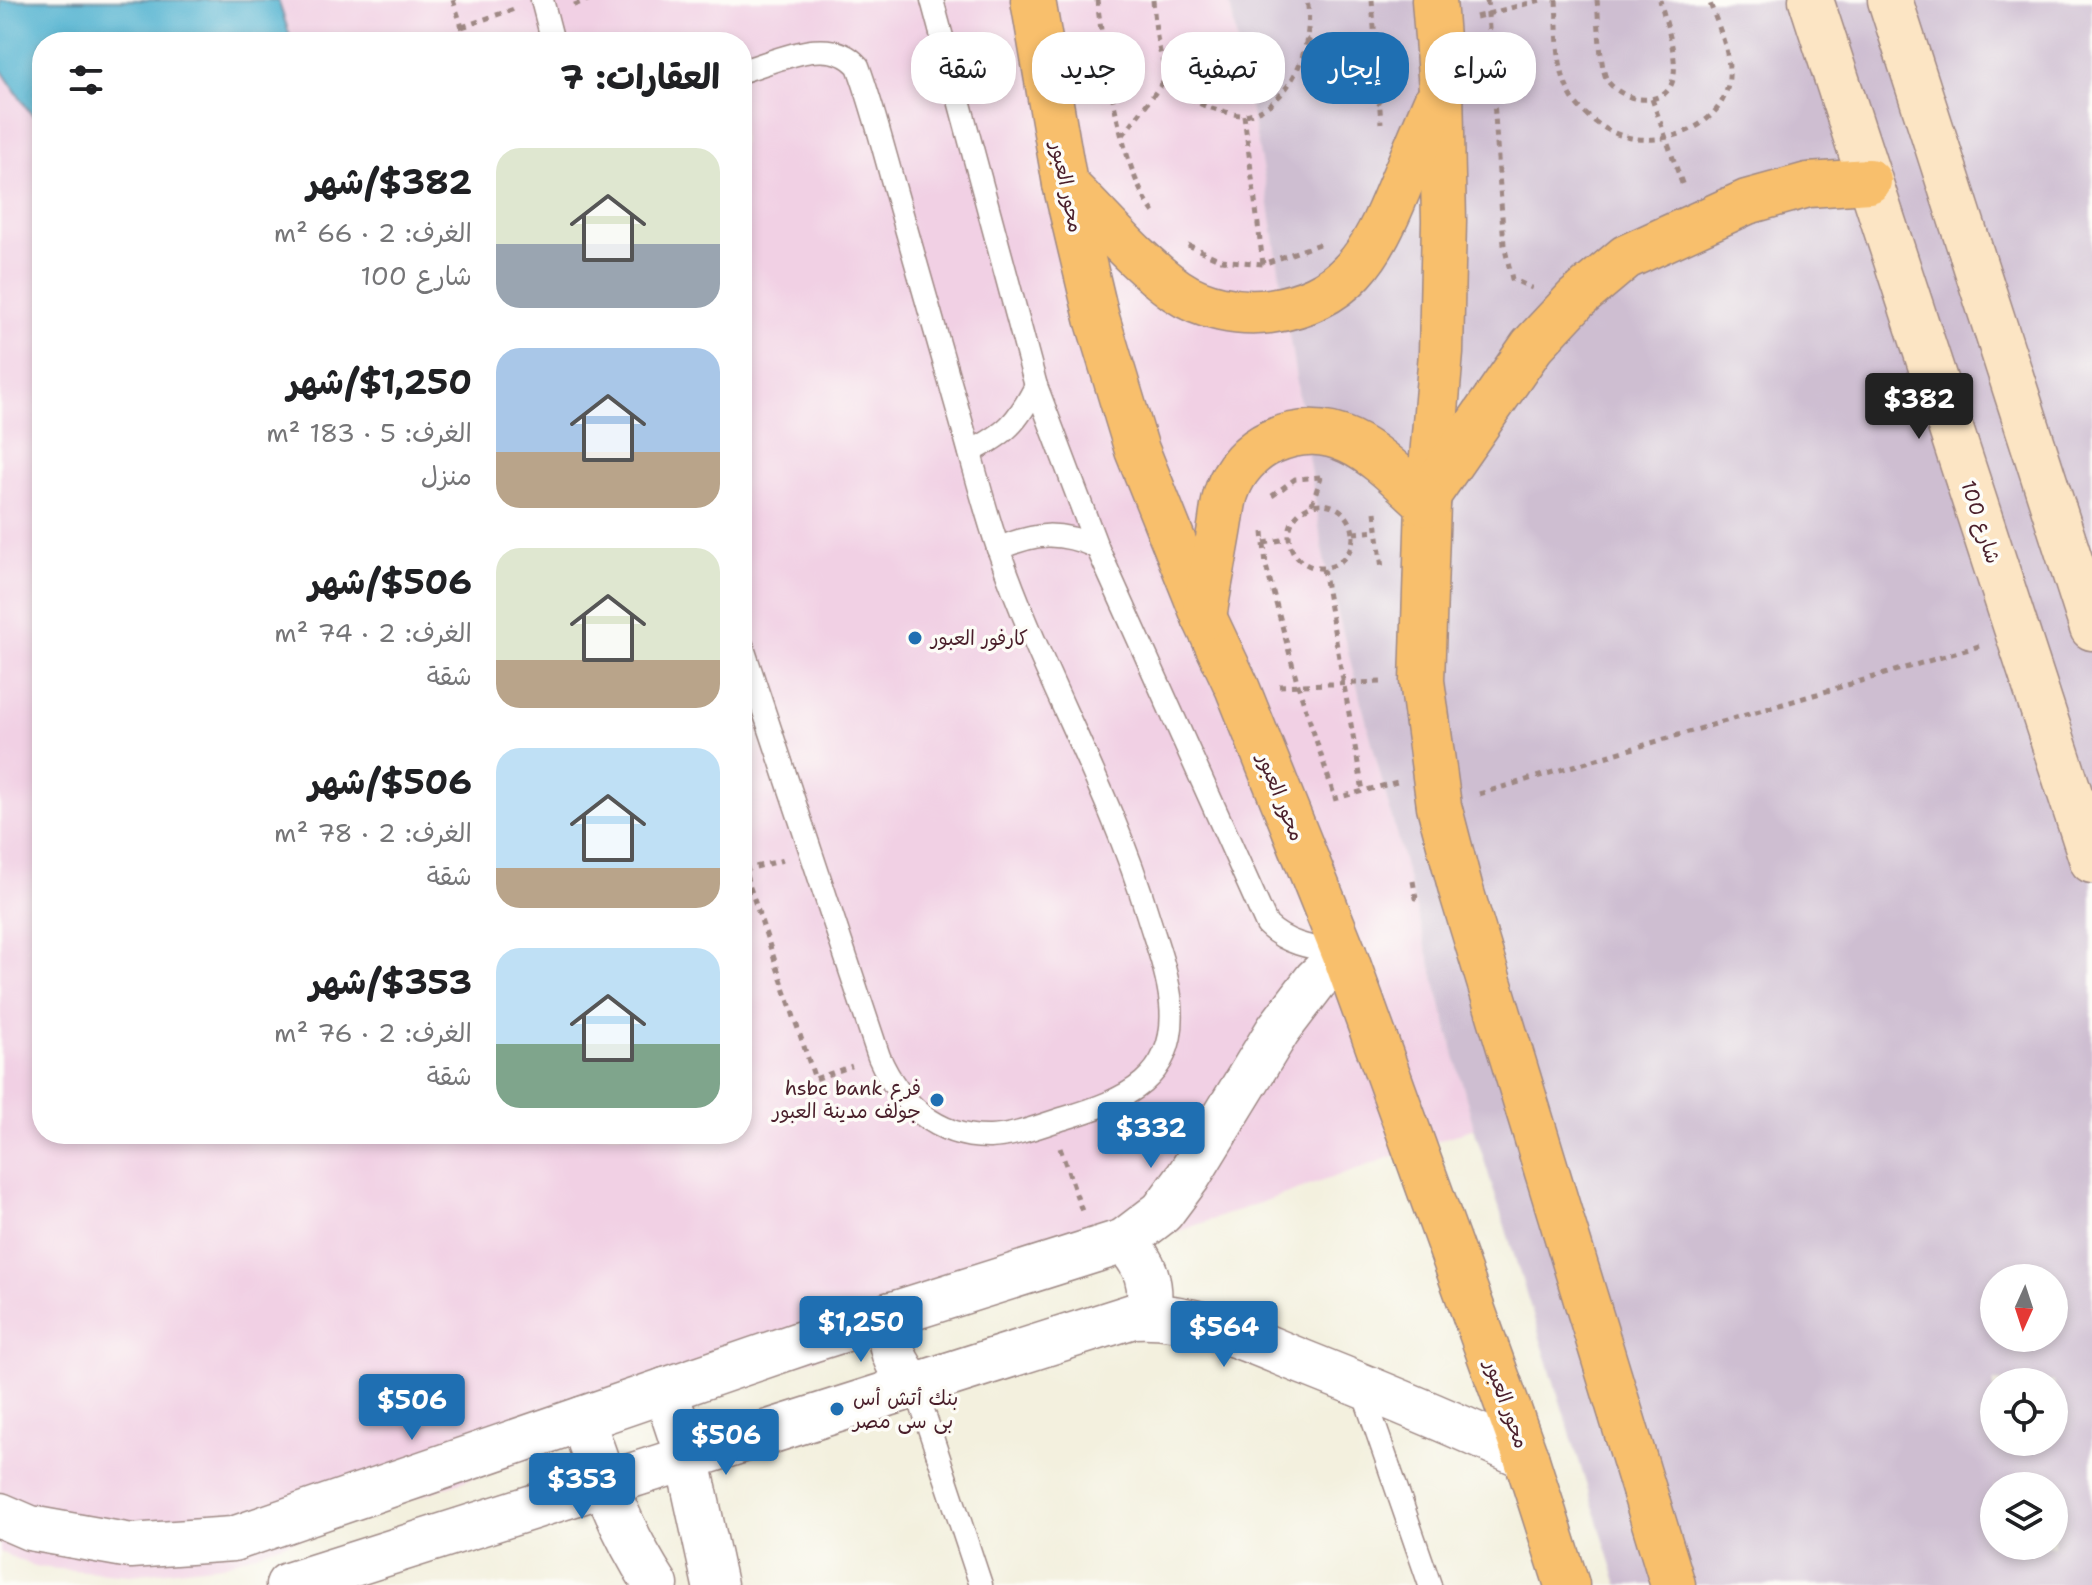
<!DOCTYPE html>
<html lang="ar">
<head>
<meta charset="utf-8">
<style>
  body { margin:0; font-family:"Shantell Sans","Playpen Sans Arabic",sans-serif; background:#f6f6f6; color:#202124; direction:rtl; height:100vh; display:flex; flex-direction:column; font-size:30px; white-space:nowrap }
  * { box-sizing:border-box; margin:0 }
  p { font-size:26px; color:#757577 }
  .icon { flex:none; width:44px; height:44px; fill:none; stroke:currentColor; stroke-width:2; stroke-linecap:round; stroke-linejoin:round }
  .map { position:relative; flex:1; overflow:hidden; direction:ltr }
  .details { position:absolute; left:32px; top:32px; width:720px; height:1112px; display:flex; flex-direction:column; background:#fff; border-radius:32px; box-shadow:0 4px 12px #0003; direction:rtl }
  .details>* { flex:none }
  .top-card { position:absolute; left:776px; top:32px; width:760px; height:72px; direction:rtl; display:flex; gap:16px }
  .needle { width:52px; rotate:183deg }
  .buttons { position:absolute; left:1980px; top:1264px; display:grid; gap:16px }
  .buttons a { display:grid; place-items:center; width:88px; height:88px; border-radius:50%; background:#fff; box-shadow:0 4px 12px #0003; font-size:40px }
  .price { position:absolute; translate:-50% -68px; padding:0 18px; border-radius:8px; background:#1f6fb2; color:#fff; font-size:26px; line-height:52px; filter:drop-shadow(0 2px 4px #0008) }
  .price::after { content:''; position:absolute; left:50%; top:48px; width:24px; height:18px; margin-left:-12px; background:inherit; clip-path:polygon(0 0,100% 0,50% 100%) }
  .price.selected { background:#222; color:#fff }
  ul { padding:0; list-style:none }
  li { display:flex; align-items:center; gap:24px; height:200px; padding:0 32px }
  li span { display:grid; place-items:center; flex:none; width:224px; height:160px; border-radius:24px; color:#555 }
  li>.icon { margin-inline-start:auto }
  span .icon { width:96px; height:96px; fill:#fffc; stroke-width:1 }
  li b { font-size:34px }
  h2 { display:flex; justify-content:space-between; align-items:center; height:96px; padding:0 32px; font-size:34px }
  .tag { padding:0 28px; border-radius:32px; background:#fff; box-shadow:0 4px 12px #0003; font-size:28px; line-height:72px }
  .tag.selected { background:#1f6fb2; color:#fff }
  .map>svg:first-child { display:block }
  .built { fill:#f1d0e4; fill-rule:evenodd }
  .industrial { fill:#cebed1; fill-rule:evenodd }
  .water { fill:#51b2d0; stroke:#4e687e; stroke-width:2 }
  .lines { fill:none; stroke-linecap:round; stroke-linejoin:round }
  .lane-casing { stroke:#9e8884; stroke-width:25 }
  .street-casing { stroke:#9e8884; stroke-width:47 }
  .secondary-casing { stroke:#9e8884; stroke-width:47 }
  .highway-casing { stroke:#9e8884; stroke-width:47 }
  .path { stroke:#9e8884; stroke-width:5; stroke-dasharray:6 6; stroke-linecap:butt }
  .lane { stroke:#fff; stroke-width:22 }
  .street { stroke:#fff; stroke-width:44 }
  .secondary { stroke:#fce5c4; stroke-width:44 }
  .highway { stroke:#f8bf6c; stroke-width:44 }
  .poi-dot { fill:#1f6fb2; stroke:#fdfcf7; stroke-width:3 }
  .labels { text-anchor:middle; stroke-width:7; stroke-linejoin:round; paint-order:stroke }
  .street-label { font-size:20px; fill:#4a1f2b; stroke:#fdfcf7 }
  .poi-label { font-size:20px; fill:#4a1f2b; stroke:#fdfcf7; text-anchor:start }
</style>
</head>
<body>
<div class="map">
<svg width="2092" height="1585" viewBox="0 0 2092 1585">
  <rect width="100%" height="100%" fill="#fdfcf7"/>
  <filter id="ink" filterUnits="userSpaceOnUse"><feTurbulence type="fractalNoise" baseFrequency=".0125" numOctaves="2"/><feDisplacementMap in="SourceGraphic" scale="16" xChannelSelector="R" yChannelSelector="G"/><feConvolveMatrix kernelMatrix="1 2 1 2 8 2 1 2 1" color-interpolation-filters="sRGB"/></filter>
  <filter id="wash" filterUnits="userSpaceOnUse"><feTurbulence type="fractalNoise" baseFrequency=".006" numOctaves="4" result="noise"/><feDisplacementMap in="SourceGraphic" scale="32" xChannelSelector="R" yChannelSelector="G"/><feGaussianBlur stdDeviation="1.8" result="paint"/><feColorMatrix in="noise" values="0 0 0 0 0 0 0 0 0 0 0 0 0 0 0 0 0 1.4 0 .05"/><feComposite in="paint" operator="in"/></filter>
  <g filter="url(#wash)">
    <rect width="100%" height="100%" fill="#f3f0de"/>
    <!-- built -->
    <path class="built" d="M 0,0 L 1229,0 L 1267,192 L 1325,565 L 1474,1128 L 223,1565 L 130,1575 L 36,1567 L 0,1552 ZM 42,42 L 742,42 L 742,1134 L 42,1134 Z"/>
    <!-- industrial -->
    <path class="industrial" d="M 1229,0 L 2092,0 L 2092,1585 L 1618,1585 L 1474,1128 L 1325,565 L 1267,192 ZM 1994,1278 L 2054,1278 L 2054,1338 L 1994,1338 ZM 1994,1382 L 2054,1382 L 2054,1442 L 1994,1442 ZM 1994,1486 L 2054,1486 L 2054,1546 L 1994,1546 Z"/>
    <!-- water -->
    <path class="water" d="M 0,0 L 278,0 L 292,42 L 42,42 L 42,124 L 29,111 L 0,68 Z"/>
  </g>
  <g filter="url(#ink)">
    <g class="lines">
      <!-- lane casing -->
      <g class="lane-casing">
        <g id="lane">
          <path d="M 542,0 L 553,42"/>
          <path d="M 932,0 L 1036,386 L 1097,547 L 1267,925 C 1289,946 1315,948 1344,953"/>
          <path d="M 742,71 C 777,61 830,33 858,66 C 873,107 884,151 896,193 C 917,267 938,340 959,414 C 972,459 983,504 998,548 C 1041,674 1110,789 1148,916 C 1157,945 1168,974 1171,1004 C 1178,1079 1125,1100 1065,1118 C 1041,1125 1016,1136 990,1137 C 937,1138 899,1103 879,1057 L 742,645"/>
          <path d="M 970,452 C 1007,433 1017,423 1036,386"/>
          <path d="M 998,549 C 1036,532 1059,531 1097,547"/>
          <path d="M 915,1386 L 981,1585"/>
          <path d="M 1361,1386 L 1430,1585"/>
        </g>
      </g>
      <!-- street casing -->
      <g class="street-casing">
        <g id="street">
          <path d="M 1124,1241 C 1146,1263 1153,1284 1148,1315"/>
          <path d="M 891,1314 C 887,1344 894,1365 915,1386"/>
          <path d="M 665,1390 L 687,1456 L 715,1585"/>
          <path d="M 582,1419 C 603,1481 620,1530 656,1585"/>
          <path d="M 0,1515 L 30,1528 L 131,1546 L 233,1539 L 814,1339 L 1124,1241 L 1162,1212 L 1188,1177 L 1278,1030 L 1316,980 L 1344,953"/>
          <path d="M 288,1585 L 1133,1316 C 1194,1312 1254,1343 1310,1365 C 1383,1394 1454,1423 1526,1457"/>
        </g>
      </g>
      <!-- secondary casing -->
      <g class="secondary-casing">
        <g id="secondary">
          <path d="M 1811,0 L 2092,861"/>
          <path d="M 1890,0 L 2092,628"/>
        </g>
      </g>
      <!-- highway casing -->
      <g class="highway-casing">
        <g id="highway">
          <path d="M 1033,0 L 1065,184 L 1097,318 L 1137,450 L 1204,617 L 1237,687 L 1344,953 L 1526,1457 L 1567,1585"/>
          <path d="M 1434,0 L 1441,89 L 1444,221 L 1441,353 L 1428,504 L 1422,681 L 1439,806 L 1461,890 L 1673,1585"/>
          <path d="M 1065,184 C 1101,219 1135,261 1176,290 C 1202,308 1239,315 1270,311 C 1347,300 1372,255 1399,188 C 1411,160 1423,132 1435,103"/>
          <path d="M 1430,493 L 1532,346 L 1576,299 L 1626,257 L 1747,202 L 1808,185 L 1869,181"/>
          <path d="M 1204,617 C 1209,587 1215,557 1220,527 C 1222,515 1223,501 1227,491 C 1234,470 1251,451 1271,442 C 1340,412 1380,461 1428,504"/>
        </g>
      </g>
      <!-- path -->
      <g class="path">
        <path d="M 453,0 L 467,42"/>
        <path d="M 1097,0 C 1104,55 1121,173 1155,214"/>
        <path d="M 1153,0 C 1155,25 1157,49 1167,73 C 1175,90 1197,105 1215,109 C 1224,111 1236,116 1245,115 C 1293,106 1315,42 1307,0"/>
        <path d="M 1372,0 L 1381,123"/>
        <path d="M 1487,0 L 1504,245 L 1512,279 L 1532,288"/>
        <path d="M 1556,0 C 1558,32 1555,75 1575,102 C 1588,119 1609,134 1631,138 C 1671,145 1726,124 1729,77 C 1731,52 1717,24 1709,0"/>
        <path d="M 1597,0 C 1599,18 1599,66 1607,80 C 1613,90 1629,98 1639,99 C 1698,104 1667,30 1660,0"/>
        <path d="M 574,5 L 588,0"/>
        <path d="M 1476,17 L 1541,0"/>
        <path d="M 462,27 L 514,9"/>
        <path d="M 1306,39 L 1380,104"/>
        <path d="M 1652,99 L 1684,189"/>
        <path d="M 1244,115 L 1263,264"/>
        <path d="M 1123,135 L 1168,76"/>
        <path d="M 1188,245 L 1221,260 L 1263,264 L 1319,244"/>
        <path d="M 1272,496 L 1295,479 L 1320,477"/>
        <circle cx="1321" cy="536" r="32"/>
        <path d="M 1312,504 L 1321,477"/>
        <path d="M 1375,512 L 1382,569"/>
        <path d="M 1263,532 L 1266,566 L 1298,685 L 1335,798"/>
        <path d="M 1354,533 L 1378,531"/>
        <path d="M 1264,543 L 1288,539"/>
        <path d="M 1323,569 L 1363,791"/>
        <path d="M 1279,686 L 1381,682"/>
        <path d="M 1479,794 L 1979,646"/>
        <path d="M 1333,799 L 1397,782"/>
        <path d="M 742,864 L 815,1079 L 852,1066"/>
        <path d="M 744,870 L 783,860"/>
        <path d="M 1413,881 L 1416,898 L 1421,897"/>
        <path d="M 1060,1148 L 1083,1214"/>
      </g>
      <!-- lane -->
      <use href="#lane" class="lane"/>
      <!-- street -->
      <use href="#street" class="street"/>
      <!-- secondary -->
      <use href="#secondary" class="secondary"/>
      <!-- highway -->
      <use href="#highway" class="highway"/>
    </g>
  </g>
  <!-- markers -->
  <g class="poi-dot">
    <circle cx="915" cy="638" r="8"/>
    <circle cx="937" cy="1100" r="8"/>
    <circle cx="837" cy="1409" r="8"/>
  </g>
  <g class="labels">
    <!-- street labels -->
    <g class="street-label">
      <text transform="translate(1067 187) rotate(78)" y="7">محور العبور</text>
      <text transform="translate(1981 522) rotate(72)" y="7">شارع 100</text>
      <text transform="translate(1281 797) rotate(68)" y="7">محور العبور</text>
      <text transform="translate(1507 1404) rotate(70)" y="7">محور العبور</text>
    </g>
    <!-- poi labels -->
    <g class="poi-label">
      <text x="931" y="645">كارفور العبور</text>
      <text x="921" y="1095" text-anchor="end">hsbc bank فرع<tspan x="921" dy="23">جولف مدينة العبور</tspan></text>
      <text x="853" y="1405">بنك أتش أس<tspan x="853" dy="23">بى سى مصر</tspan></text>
    </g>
  </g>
</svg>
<div class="buttons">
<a><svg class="needle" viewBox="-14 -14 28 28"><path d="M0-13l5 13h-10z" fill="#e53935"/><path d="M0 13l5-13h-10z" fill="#757577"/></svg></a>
<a><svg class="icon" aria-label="locate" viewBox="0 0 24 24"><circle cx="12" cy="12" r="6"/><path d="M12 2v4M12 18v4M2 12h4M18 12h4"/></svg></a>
<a><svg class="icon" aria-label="layers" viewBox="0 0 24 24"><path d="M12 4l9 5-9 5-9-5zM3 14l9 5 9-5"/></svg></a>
</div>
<b class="price selected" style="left:1919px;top:441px">$382</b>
<b class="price" style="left:1151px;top:1170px">$332</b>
<b class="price" style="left:861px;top:1364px">$1,250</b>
<b class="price" style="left:1224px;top:1369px">$564</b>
<b class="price" style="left:412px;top:1442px">$506</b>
<b class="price" style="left:726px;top:1477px">$506</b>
<b class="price" style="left:582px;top:1521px">$353</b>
<div class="top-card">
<a class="tag">شراء</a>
<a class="tag selected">إيجار</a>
<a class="tag">تصفية</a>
<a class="tag">جديد</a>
<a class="tag">شقة</a>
</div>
<section class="details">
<h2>العقارات: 7<svg class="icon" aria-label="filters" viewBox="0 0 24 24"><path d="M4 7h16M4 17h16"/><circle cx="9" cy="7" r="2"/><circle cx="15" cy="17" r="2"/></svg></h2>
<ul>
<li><span style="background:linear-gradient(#dfe7d0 60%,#9aa5b1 0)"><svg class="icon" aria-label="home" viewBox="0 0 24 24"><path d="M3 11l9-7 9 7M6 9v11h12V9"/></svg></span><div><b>$382/شهر</b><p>الغرف: 2 · 66 m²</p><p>شارع 100</p></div></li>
<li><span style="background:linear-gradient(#a9c7e8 65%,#b9a48a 0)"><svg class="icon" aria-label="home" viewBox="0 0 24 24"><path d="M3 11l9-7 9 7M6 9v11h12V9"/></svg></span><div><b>$1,250/شهر</b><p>الغرف: 5 · 183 m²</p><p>منزل</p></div></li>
<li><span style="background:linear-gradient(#dfe7d0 70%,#b9a48a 0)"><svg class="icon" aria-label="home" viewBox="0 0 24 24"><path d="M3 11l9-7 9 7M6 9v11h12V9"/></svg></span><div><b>$506/شهر</b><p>الغرف: 2 · 74 m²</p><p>شقة</p></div></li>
<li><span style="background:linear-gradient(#bfe0f5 75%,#b9a48a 0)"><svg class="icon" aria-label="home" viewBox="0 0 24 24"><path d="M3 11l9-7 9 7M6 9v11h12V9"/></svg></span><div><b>$506/شهر</b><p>الغرف: 2 · 78 m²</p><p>شقة</p></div></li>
<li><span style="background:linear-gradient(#bfe0f5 60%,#7fa58c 0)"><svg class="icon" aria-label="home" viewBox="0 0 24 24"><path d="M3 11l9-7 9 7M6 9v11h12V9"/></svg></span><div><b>$353/شهر</b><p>الغرف: 2 · 76 m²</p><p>شقة</p></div></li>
</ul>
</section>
</div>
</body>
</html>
